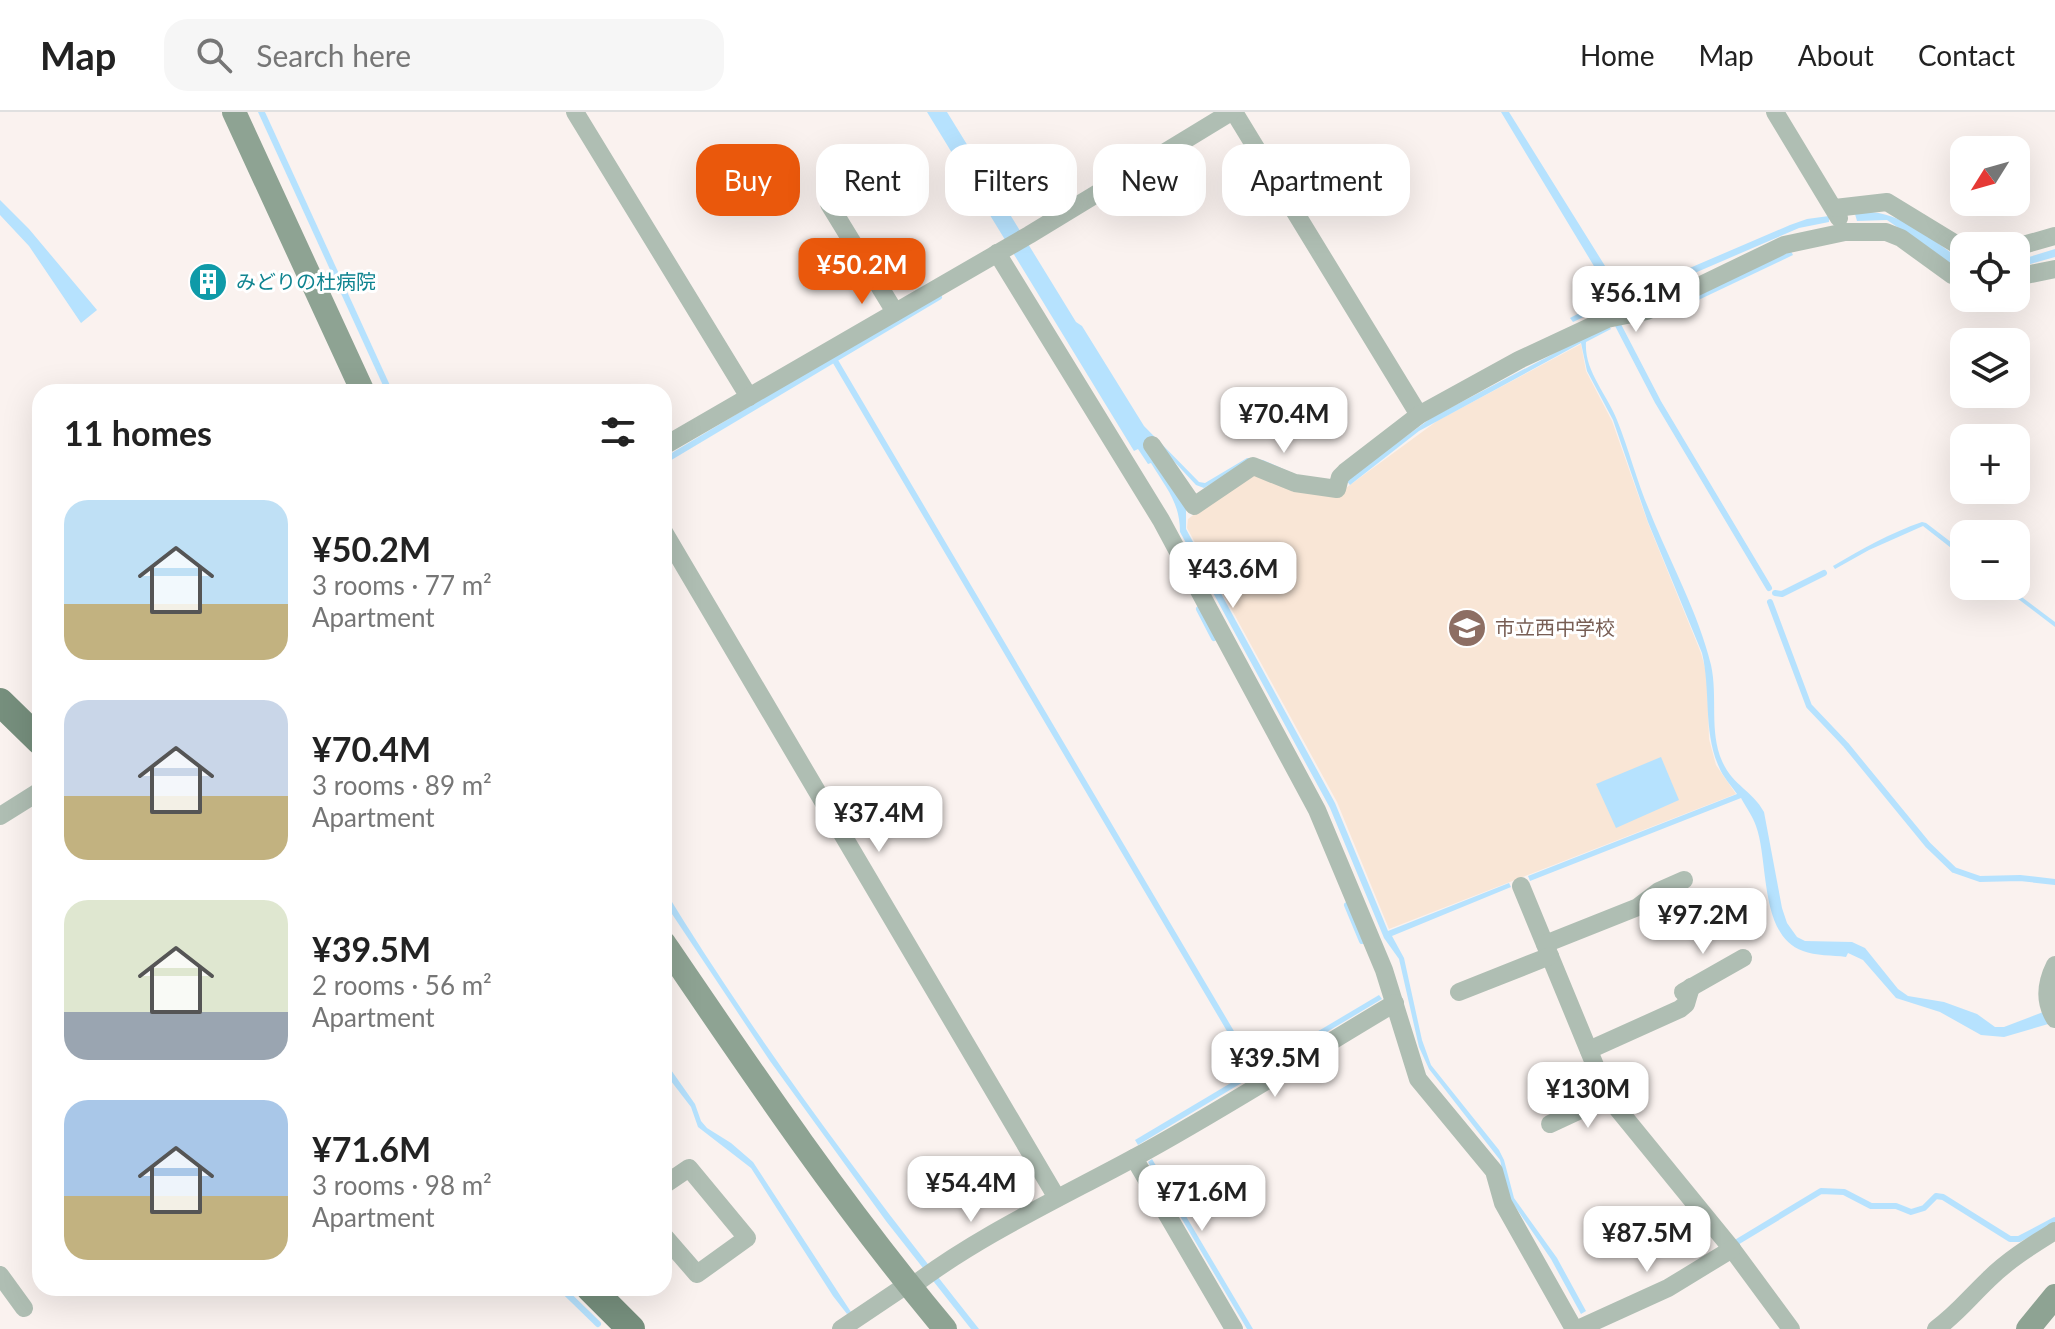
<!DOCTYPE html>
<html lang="en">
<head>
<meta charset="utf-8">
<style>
  body { margin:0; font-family:Lato,"Noto Sans JP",sans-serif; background:#f6f6f6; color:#222; height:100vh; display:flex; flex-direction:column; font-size:30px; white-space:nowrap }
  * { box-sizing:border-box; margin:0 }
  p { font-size:26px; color:#767676 }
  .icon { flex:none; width:44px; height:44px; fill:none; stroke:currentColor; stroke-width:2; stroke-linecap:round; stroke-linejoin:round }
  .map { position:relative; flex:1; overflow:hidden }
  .panel { position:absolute; left:32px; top:272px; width:640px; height:912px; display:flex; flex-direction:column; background:#fff; border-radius:24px; box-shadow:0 8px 32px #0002 }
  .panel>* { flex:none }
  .guide { position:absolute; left:696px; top:32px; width:760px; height:72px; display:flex; gap:16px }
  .needle { width:52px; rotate:233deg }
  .buttons { position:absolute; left:1950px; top:24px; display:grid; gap:16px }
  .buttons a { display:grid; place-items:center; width:80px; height:80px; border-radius:16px; background:#fff; box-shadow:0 8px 32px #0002; font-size:40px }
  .price { position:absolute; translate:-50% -68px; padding:0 18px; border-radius:16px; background:#fff; color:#222; font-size:26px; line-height:52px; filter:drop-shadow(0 2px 4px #0008) }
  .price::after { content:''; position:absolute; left:50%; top:48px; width:24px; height:18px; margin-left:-12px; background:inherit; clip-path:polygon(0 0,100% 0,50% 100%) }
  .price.current { background:#ea580c; color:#fff }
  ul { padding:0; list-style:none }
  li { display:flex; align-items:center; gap:24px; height:200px; padding:0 32px }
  li span { display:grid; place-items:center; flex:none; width:224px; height:160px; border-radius:24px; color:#555 }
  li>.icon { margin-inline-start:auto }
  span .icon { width:96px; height:96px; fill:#fffc; stroke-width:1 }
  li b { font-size:34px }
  h2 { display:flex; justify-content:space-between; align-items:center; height:96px; padding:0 32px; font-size:34px }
  .tag { padding:0 28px; border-radius:24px; background:#fff; box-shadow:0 8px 32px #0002; font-size:28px; line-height:72px }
  .tag.current { background:#ea580c; color:#fff }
  header { display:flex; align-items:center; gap:48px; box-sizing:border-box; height:112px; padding:0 40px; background:#fff; border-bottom:2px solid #e0e0e0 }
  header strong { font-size:38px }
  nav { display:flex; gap:44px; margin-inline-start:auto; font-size:28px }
  .search { width:560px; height:72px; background:#f6f6f6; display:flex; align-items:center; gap:20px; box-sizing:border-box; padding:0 28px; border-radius:24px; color:#767676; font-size:30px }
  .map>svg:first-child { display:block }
  .education { fill:#f9e6d6 }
  .water { fill:#b6e2fe }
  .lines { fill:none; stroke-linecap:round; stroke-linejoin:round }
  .stream { stroke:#b6e2fe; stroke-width:6 }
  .street { stroke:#afbeb3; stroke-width:18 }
  .secondary { stroke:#8ea393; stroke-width:24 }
  .primary { stroke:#768f7d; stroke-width:28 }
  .labels { text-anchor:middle; stroke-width:6; stroke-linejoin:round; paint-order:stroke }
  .culture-label { font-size:20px; fill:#0d838f; stroke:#fff; text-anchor:start }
  .education-label { font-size:20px; fill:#785e54; stroke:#fff; text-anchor:start }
</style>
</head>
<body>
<header>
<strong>Map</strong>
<div class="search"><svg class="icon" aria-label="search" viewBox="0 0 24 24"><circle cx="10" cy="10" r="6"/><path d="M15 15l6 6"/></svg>Search here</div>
<nav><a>Home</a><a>Map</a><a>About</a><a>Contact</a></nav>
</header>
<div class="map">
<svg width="2055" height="1217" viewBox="0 0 2055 1217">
  <rect width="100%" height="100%" fill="#faf2ef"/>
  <!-- education -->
  <path class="education" d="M 1581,232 L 1586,259 L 1612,309 L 1648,411 L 1701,541 L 1707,563 L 1709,627 L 1716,653 L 1736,682 L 1389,817 L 1337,690 L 1187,416 L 1188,407 L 1253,358 L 1339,381 L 1437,309 Z"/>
  <!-- water -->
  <g class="water">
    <path d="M 258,0 L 265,0 L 393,280 L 386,280 Z"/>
    <path d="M 927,0 L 947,0 L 1076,210 L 1082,214 L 1144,314 L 1199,370 L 1205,371 L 1247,346 L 1263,348 L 1297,363 L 1332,368 L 1332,371 L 1294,367 L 1261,351 L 1248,350 L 1204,376 L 1196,373 L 1155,329 L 1148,332 L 1186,396 L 1186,417 L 1335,691 L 1388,819 L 1509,771 L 1511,775 L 1392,824 L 1404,846 L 1422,928 L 1431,953 L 1499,1038 L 1504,1048 L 1514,1086 L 1557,1146 L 1586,1199 L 1581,1202 L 1551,1147 L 1514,1093 L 1508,1083 L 1500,1048 L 1429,957 L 1419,935 L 1399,847 L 1384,826 L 1330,696 L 1180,420 C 1180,390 1166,376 1151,351 L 1148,352 L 1138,337 L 1134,339 Z"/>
    <path d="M 1501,0 L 1509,0 L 1620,178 L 1625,181 L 1633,179 L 1634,186 L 1611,192 L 1573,210 L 1570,206 L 1612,184 Z"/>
    <path d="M 0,88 L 29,117 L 97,198 L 81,211 L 29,134 L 0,103 Z"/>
    <path d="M 1866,100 C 1904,100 1933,130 1964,149 L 1964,161 L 1887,108 L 1857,109 L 1855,102 Z"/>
    <path d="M 1829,104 L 1829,110 L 1799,116 L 1646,182 L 1643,176 L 1790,113 L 1807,107 Z"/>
    <path d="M 2055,137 L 2055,145 L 2016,156 L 2016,149 Z"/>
    <path d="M 1791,139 L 1793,143 L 1671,201 L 1668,197 Z"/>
    <path d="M 1608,213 L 1611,217 L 1586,230 C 1584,259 1607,282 1617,308 C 1629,338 1637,370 1650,400 C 1670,450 1698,500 1711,553 C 1718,585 1709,619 1722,649 C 1733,674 1752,678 1764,700 L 1782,796 L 1787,811 L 1797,825 L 1805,829 L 1852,830 L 1865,836 L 1898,877 L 1908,884 L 1944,890 L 1977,902 L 1995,915 L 2004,915 L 2054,896 L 2055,910 L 2004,925 L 1981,923 L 1940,900 L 1896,886 L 1863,848 L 1848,841 L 1846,845 C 1833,843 1815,844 1803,839 C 1759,824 1769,749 1756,714 C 1753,705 1746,695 1741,686 L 1530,769 L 1528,764 L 1737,682 C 1731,673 1723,665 1719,655 C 1703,620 1711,578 1702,541 L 1648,410 L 1613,308 L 1587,259 L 1581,231 L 1419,319 L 1350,373 L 1346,368 L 1431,306 Z"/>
    <path d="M 1922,410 L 1926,411 L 1964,440 L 1964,446 L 1923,414 L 1869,438 L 1835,457 L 1833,454 C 1862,437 1890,421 1922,410 Z"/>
    <path d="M 2001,474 L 2007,474 L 2055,510 L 2055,515 Z"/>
    <path d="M 1661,645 L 1679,688 L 1616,716 L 1596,672 Z"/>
    <path d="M 664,777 C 758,931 867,1076 979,1217 L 971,1217 L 886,1109 L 770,949 L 664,790 Z"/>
    <path d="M 1379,883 L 1382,887 L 1138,1033 L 1135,1028 Z"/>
    <path d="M 664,948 L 695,992 L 701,1009 L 707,1016 L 731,1031 L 753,1050 L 851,1200 L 847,1202 L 833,1184 L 751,1056 L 698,1015 L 691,995 L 664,960 Z"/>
    <path d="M 1152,1047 L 1253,1217 L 1247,1217 L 1148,1050 Z"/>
  </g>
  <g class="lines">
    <!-- stream -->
    <g class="stream">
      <path d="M 1618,213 L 1658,290 L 1769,476"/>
      <path d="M 834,247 L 1254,959"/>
      <path d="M 664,349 L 939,185"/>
      <path d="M 1775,481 L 1782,482 L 1824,461"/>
      <path d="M 1770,490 L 1809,594 L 1846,633 L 1928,733 L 1954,758 L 1980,767 L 2020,766 L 2055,770"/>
      <path d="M 1199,497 L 1214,526"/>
      <path d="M 1347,793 L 1362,829"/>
      <path d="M 1737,1130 L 1821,1079 L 1844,1080 L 1871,1094 L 1896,1094 L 1911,1100 L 1924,1096 L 1936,1084 L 1943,1085 L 2010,1127 L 2019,1127 L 2055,1108"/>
      <path d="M 561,1176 L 598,1212"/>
    </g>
    <!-- street -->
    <g class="street">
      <path d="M 575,0 L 749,285"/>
      <path d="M 1234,0 L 1419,303"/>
      <path d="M 1775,0 L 1839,106"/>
      <path d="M 829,92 L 895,200"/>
      <path d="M 1835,96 L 1887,90 L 1964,137"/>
      <path d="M 2016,135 L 2055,124"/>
      <path d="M 997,141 L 1161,408 L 1317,698 L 1384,858 L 1418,967 L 1494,1059 L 1503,1091 L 1574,1217"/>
      <path d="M 2016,165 L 2055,157"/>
      <path d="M 1152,333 L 1194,394 L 1253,354 L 1295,371 L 1337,377 L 1340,365 L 1345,360 L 1419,303 L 1519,248 L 1607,207 L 1647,199 L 1784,133 L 1845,120 L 1886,120 L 1901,126 L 1952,163 L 1964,167"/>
      <path d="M 664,334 L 1029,123 L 1231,0"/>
      <path d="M 664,420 L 1057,1086"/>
      <path d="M 0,704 L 40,679"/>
      <path d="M 1521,774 L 1608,985 L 1732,1137 L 1791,1217"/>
      <path d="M 1545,832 L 1638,795 L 1659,779 L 1684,768"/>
      <path d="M 2055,853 C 2046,871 2044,890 2055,907"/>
      <path d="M 1459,880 L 1550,844"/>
      <path d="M 1683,880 L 1743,846"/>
      <path d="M 1589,938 L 1680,897 L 1686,892 L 1691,875"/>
      <path d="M 1550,1012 L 1608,985"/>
      <path d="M 1134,1046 L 1234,1217"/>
      <path d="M 664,1073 L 689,1056 L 747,1126 L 697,1162 L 664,1124"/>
      <path d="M 0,1163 L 24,1196"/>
      <path d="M 910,1176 C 974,1126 1060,1086 1132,1047 C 1221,999 1307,943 1395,891"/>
      <path d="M 841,1217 L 908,1172"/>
      <path d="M 1578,1217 L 1668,1176 L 1732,1137"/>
      <path d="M 1936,1217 C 1957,1202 1969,1186 1988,1168 C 2008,1148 2031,1134 2055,1119"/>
    </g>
    <!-- secondary -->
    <g class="secondary">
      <path d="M 234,0 L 363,280"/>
      <path d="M 664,831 C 753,962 843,1095 945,1217"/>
      <path d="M 2028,1217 L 2055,1184"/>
    </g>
    <!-- primary -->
    <g class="primary">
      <path d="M 0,590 L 40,629"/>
      <path d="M 590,1176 L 631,1217"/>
    </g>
  </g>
  <!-- icons -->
  <defs>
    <g id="building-disc" transform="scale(2)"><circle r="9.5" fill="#0f9aa8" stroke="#fff"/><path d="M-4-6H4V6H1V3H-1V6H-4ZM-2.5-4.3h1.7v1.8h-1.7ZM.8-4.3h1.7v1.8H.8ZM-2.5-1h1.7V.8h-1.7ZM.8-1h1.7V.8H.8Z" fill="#fff"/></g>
    <g id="school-disc" transform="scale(2)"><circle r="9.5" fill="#8d6e63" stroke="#fff"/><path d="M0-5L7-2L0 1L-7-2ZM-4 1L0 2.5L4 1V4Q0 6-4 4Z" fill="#fff"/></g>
  </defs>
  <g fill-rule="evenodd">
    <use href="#building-disc" x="208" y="170"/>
    <use href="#school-disc" x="1467" y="516"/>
  </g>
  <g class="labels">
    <!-- culture labels -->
    <g class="culture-label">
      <text x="236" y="177">みどりの杜病院</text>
    </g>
    <!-- education labels -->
    <g class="education-label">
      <text x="1495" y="523">市立西中学校</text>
    </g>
  </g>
</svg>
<div class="buttons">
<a><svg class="needle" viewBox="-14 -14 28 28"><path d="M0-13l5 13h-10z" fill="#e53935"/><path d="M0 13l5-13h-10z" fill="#767676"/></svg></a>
<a><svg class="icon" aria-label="locate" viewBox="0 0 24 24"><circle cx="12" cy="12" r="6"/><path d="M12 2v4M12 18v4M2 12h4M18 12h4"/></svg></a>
<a><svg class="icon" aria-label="layers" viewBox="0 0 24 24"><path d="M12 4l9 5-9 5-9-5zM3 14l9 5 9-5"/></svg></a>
<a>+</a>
<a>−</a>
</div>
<b class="price current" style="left:862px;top:194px">¥50.2M</b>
<b class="price" style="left:1636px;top:222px">¥56.1M</b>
<b class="price" style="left:1284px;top:343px">¥70.4M</b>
<b class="price" style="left:1233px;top:498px">¥43.6M</b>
<b class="price" style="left:879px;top:742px">¥37.4M</b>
<b class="price" style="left:1703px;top:844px">¥97.2M</b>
<b class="price" style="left:1275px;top:987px">¥39.5M</b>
<b class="price" style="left:1588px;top:1018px">¥130M</b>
<b class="price" style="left:971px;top:1112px">¥54.4M</b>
<b class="price" style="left:1202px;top:1121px">¥71.6M</b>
<b class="price" style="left:1647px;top:1162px">¥87.5M</b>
<div class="guide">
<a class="tag current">Buy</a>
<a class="tag">Rent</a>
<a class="tag">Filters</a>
<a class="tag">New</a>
<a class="tag">Apartment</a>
</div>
<section class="panel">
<h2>11 homes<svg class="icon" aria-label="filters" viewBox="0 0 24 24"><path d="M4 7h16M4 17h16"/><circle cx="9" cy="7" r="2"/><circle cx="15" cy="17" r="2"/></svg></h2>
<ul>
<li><span style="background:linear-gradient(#bfe0f5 65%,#c2b280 0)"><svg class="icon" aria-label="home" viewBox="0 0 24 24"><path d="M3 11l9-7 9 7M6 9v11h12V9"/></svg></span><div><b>¥50.2M</b><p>3 rooms · 77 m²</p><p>Apartment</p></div></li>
<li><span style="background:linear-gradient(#c9d6e8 60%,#c2b280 0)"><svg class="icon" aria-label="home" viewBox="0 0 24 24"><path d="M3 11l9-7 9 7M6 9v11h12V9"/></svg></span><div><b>¥70.4M</b><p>3 rooms · 89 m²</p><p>Apartment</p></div></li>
<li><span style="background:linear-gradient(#dfe7d0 70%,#9aa5b1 0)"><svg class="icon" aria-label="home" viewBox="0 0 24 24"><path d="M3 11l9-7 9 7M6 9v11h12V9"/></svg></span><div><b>¥39.5M</b><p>2 rooms · 56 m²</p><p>Apartment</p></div></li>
<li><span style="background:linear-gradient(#a9c7e8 60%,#c2b280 0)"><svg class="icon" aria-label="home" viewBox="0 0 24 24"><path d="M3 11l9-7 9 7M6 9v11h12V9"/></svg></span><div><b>¥71.6M</b><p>3 rooms · 98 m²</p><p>Apartment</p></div></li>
</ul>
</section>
</div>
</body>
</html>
